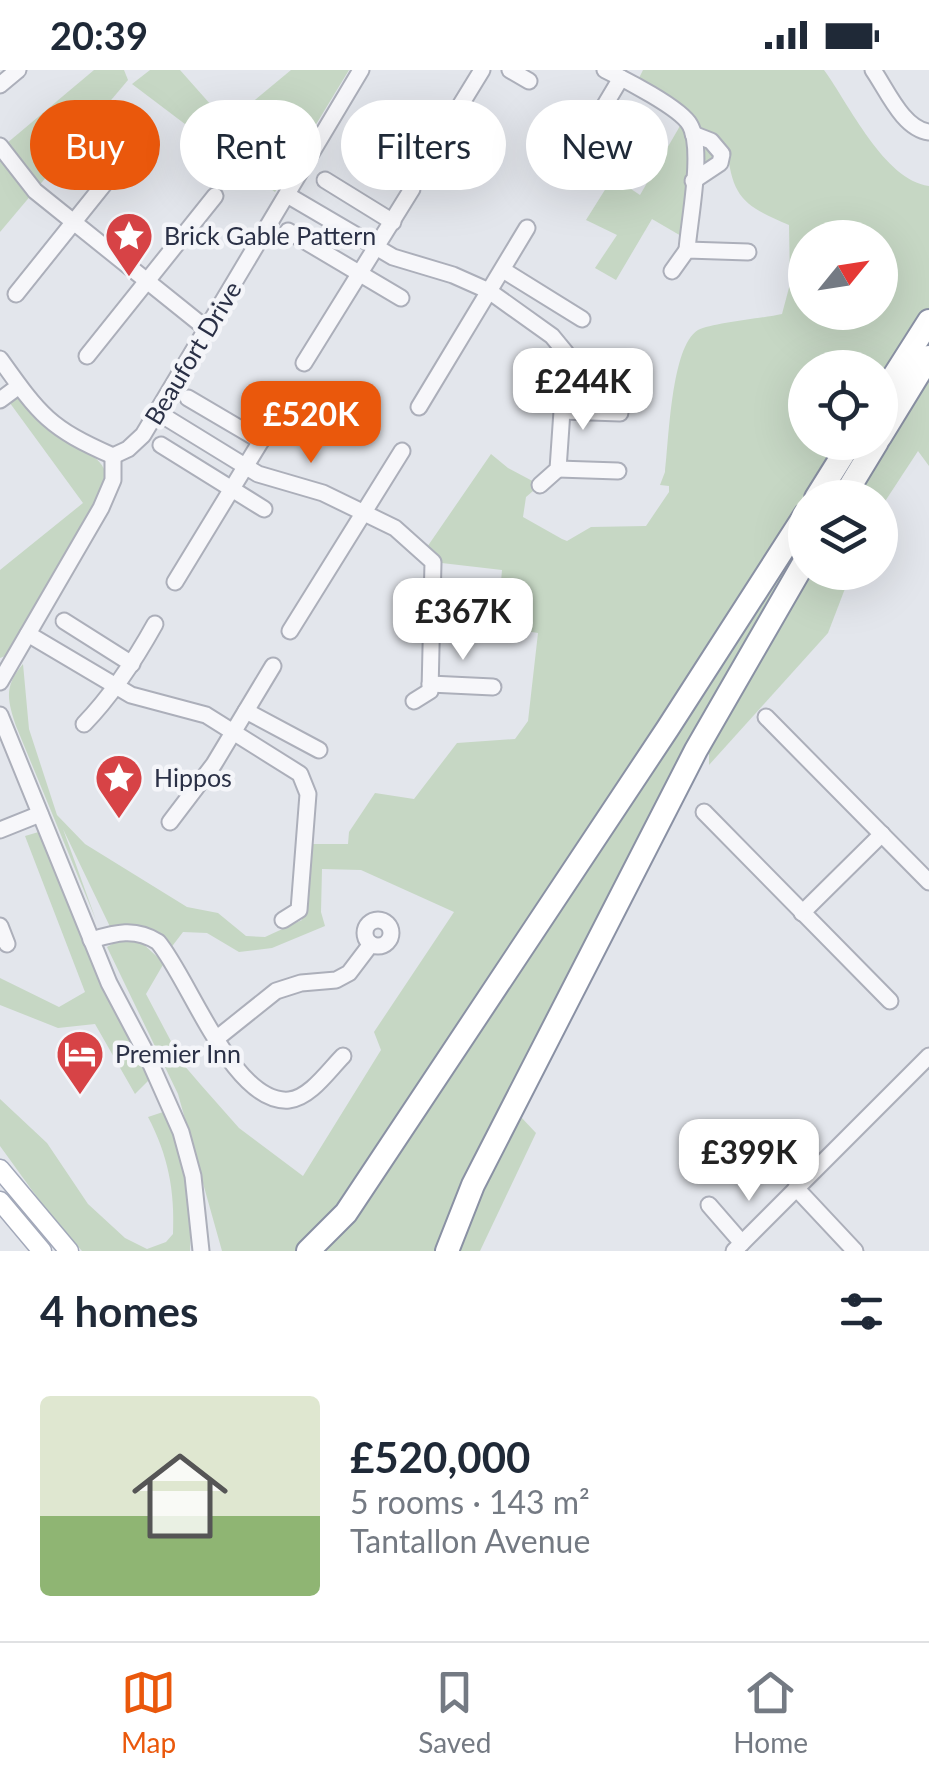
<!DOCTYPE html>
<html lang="en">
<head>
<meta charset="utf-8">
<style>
  body { margin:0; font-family:Lato,sans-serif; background:#f6f6f7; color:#1f2937; height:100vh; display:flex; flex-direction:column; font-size:38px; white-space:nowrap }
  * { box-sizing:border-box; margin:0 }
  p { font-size:32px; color:#747a83 }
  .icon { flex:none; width:55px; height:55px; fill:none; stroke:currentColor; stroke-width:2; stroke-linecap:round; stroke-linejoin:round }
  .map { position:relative; height:1181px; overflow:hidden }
  .drawer { display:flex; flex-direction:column; background:#fff; flex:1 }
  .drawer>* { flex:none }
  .hud { position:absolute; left:30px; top:30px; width:870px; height:90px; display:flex; gap:20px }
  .needle { width:65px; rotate:60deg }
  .buttons { position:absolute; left:788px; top:150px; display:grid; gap:20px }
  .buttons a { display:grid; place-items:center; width:110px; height:110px; border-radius:50%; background:#fff; box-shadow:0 10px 40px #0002; font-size:50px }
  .price { position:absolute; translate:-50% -85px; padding:0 22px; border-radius:20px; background:#fff; color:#222; font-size:32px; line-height:65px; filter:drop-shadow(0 2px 5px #0008) }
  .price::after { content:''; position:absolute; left:50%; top:60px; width:30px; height:22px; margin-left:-15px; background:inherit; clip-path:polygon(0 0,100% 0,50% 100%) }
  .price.selected { background:#ea580c; color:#fff }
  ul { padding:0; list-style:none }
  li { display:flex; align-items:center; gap:30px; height:250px; padding:0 40px }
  li span { display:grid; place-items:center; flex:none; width:280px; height:200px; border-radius:10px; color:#555 }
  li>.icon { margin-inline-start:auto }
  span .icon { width:120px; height:120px; fill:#fffc; stroke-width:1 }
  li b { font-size:42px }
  h2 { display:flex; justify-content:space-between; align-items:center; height:120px; padding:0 40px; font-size:42px }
  .tag { padding:0 35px; border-radius:45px; background:#fff; box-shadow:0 10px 40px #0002; font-size:35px; line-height:90px }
  .tag.selected { background:#ea580c; color:#fff }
  .status { display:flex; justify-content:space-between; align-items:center; height:70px; padding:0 50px; background:#fff; direction:ltr }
  .status svg { height:28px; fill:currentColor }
  .tabs { display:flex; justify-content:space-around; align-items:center; height:140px; border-top:2px solid #e0e1e3; background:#fff; font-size:28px; color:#747a83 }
  .tabs a { display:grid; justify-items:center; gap:5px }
  .tabs .selected { color:#ea580c }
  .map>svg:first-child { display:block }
  .green { fill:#c6d7c4; fill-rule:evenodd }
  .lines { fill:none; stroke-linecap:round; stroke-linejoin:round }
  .minor-casing { stroke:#acafba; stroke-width:19 }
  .major-casing { stroke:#a2a8b9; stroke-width:21 }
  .highway-casing { stroke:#8a91a4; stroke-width:26 }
  .minor { stroke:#f7f7fa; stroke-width:15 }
  .major { stroke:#fff; stroke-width:18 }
  .highway { stroke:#fff; stroke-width:22 }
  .labels { text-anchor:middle; stroke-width:9; stroke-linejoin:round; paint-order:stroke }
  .poi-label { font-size:25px; fill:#2a3046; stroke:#f4f5f9; text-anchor:start }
  .street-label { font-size:25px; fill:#2a3046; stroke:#f4f5f9 }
</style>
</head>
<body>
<div class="status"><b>20:39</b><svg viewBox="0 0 49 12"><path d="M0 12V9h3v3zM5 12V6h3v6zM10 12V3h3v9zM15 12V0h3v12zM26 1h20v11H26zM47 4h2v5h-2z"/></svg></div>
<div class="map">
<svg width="929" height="1181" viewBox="0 0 929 1181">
  <rect width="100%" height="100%" fill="#e3e6ec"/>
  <!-- green -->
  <g class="green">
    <path d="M 94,0 L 124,0 L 128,10 L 0,162 L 0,79 Z"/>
    <path d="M 150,0 L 180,0 L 227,53 L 291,0 L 349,0 L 275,122 L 132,14 Z"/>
    <path d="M 643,0 L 824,0 C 849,34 884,110 929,116 L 929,243 L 880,318 L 880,298 L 805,298 L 805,372 L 844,373 L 805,428 L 805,434 L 377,1085 L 317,1164 L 299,1181 L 222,1181 L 178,1024 L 107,877 L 121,869 L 141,872 L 164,893 L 146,924 L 183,994 L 201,1015 L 239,1058 L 303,1106 L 381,980 L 374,962 L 454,842 L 361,800 L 322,799 L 321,842 L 325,856 L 272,878 L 239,882 L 207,863 L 183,862 L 170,879 L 114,865 L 63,759 L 96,850 L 16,656 C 7,629 4,616 23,594 L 29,659 L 57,745 L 85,774 L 187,837 L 218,843 L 246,866 L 265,867 L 302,850 L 299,840 L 304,774 L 348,774 L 349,762 L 375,723 L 414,729 L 457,673 L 515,669 L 528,651 L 538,563 L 497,556 L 502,500 L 433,492 L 423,483 L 491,384 L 508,398 L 540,415 L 526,427 L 523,447 L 562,469 L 567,471 L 591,457 L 646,456 L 669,422 L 669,416 L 660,415 L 665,402 C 669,371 671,276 698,260 C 712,253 764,248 782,244 L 790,214 L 789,155 C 744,136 732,128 727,77 L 638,10 ZM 805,168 L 880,168 L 880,242 L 805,242 Z"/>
    <path d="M 684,49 L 722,84 L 693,111 L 688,170 L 652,149 L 616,210 L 595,198 L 617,165 L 586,150 L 613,107 L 640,125 Z"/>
    <path d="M 929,306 L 929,396 L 918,381 L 880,439 L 880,428 L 855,428 Z"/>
    <path d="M 22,328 C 34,340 45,353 57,364 C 76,380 108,384 107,414 L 8,585 L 0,588 L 0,500 L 83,433 L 7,329 Z"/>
    <path d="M 805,469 L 527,989 L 437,1181 L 320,1181 L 480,960 Z"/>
    <path d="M 810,503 L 851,503 L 828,563 L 709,695 L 709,680 Z"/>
    <path d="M 42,761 L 151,1008 L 135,1024 L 95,954 L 58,958 L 0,935 L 0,908 L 59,937 L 85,922 L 25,766 Z"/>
    <path d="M 0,1029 L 47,1073 L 88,1134 L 125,1168 L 147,1179 L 166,1172 L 173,1164 C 175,1121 168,1085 148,1047 L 163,1042 C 185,1086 193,1132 190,1181 L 82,1181 L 55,1152 L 0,1076 Z"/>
    <path d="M 520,1046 L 536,1063 L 480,1181 L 456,1181 L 481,1117 Z"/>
  </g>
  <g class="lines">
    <!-- minor casing -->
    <g class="minor-casing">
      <g id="minor">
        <path d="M 510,0 L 529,11"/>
        <path d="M 605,0 C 624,9 681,38 690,55 C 704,79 689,151 687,180"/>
        <path d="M 873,0 C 887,20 903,59 929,62"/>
        <path d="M 0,15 L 18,0"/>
        <path d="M 444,62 L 482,0"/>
        <path d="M 693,64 L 711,71 L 722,84 L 720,93 L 693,111"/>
        <path d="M 0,76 L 35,121 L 208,260"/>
        <path d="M 562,107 L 621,8"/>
        <path d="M 325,110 L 393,152"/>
        <path d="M 289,126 L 393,187 L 453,205 L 489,221 L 552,266 L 566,283 L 558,399 L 540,415"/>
        <path d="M 288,161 L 401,228"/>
        <path d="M 503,200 L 582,249"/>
        <path d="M 672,201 L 687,180 L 748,182"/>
        <path d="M 16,224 L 141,68"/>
        <path d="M 87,286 L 215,126"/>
        <path d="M 0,289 C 40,345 49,358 113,386"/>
        <path d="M 304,293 L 412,119"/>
        <path d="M 188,328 L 261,371"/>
        <path d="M 0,330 L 19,316"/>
        <path d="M 419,337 L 527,158"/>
        <path d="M 562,341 L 620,343"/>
        <path d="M 157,342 L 258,404 L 323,423 L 395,458 L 433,492 L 430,621 L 414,631"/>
        <path d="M 161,375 L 264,439"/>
        <path d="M 113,386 L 128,379 L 143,365 L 361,0"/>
        <path d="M 558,399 L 618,401"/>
        <path d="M 175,512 L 286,330"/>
        <path d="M 64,551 L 132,594"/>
        <path d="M 431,559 L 496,562"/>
        <path d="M 290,561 L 402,381"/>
        <path d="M 28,564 L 131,625 L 206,645 L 300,704 L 308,724 L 299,840 L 283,850"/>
        <path d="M 0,612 L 101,438 L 113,410 L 113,386"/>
        <path d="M 430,614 L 493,617"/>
        <path d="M 246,641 L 319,680"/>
        <path d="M 0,645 L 109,913 L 145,981 L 181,1062 L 193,1106 L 201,1181"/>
        <path d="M 766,647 L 929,812"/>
        <path d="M 84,654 C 113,624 135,590 155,554"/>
        <path d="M 704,742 L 890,931"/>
        <path d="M 170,752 L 214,694 L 273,596"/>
        <path d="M 0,760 L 40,744"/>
        <path d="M 802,843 L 882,764"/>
        <circle cx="378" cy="863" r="13"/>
        <path d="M 0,856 L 7,874"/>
        <path d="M 91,870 C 115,863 135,857 158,872 C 189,908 233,1035 289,1030 C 310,1028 329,1000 343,986"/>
        <path d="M 216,969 L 276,921 L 301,913 L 336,910 L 349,903 L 371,874"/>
        <path d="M 796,1118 L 855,1181"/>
        <path d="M 709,1135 L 742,1173"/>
        <path d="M 734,1181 L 929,986"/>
      </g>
    </g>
    <!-- major casing -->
    <g class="major-casing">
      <g id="major">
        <path d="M 0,1099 L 69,1181"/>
        <path d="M 0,1131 L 42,1181"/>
      </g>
    </g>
    <!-- highway casing -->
    <g class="highway-casing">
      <g id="highway">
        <path d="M 880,328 L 929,251"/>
        <path d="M 880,367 L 929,287"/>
        <path d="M 816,428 L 851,372"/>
        <path d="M 843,428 L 877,372"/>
        <path d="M 308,1181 L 346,1143 L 668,658 L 805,445"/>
        <path d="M 447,1181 L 473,1115 L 696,680 L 805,491"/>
      </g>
    </g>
    <!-- minor -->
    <use href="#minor" class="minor"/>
    <!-- major -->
    <use href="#major" class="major"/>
    <!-- highway -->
    <use href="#highway" class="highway"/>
  </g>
  <!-- icons -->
  <defs>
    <g id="sight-pin" transform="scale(2.5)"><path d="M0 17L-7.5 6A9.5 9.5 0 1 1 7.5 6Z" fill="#d74346" stroke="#f4f5f9"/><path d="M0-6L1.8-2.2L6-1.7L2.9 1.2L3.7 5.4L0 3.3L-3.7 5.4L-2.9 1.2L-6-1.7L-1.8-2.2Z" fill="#fff"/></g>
    <g id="hotel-pin" transform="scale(2.5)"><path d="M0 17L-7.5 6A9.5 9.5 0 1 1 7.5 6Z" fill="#d74346" stroke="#f4f5f9"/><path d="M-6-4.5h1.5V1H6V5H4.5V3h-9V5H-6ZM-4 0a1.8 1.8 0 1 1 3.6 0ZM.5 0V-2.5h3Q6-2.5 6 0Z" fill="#fff"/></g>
  </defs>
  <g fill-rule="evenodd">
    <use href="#sight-pin" x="129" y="166"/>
    <use href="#sight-pin" x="119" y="708"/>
    <use href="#hotel-pin" x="80" y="984"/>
  </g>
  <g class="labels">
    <!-- poi labels -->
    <g class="poi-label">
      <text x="164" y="175">Brick Gable Pattern</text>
      <text x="154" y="717">Hippos</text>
      <text x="115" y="993">Premier Inn</text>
    </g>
    <!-- street labels -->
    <g class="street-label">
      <text transform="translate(193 283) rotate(-59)" y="9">Beaufort Drive</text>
    </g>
  </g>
</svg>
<div class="buttons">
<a><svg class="needle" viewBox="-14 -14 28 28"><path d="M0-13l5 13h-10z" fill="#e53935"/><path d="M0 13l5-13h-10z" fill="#747a83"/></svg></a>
<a><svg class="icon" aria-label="locate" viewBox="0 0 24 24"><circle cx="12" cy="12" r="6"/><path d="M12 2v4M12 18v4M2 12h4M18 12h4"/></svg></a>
<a><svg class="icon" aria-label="layers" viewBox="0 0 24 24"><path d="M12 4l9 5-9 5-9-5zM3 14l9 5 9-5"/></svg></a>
</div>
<b class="price" style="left:583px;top:363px">£244K</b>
<b class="price selected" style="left:311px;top:396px">£520K</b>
<b class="price" style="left:463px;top:593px">£367K</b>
<b class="price" style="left:749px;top:1134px">£399K</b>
<div class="hud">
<a class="tag selected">Buy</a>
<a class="tag">Rent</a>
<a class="tag">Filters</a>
<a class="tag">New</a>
</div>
</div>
<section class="drawer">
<h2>4 homes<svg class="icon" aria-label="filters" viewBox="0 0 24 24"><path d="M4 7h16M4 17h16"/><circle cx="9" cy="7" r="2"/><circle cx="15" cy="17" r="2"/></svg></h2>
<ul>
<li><span style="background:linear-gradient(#dfe7d0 60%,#8fb573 0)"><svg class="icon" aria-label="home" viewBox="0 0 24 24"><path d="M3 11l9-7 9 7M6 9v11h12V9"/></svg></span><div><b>£520,000</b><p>5 rooms · 143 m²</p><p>Tantallon Avenue</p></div></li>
</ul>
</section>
<nav class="tabs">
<a class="selected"><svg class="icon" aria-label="map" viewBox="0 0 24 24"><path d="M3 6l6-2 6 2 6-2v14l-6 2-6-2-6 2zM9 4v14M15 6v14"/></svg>Map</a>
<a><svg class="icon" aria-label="saved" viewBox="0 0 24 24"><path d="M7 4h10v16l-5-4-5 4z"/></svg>Saved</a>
<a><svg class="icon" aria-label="home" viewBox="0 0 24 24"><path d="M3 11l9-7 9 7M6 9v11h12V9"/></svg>Home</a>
</nav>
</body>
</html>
